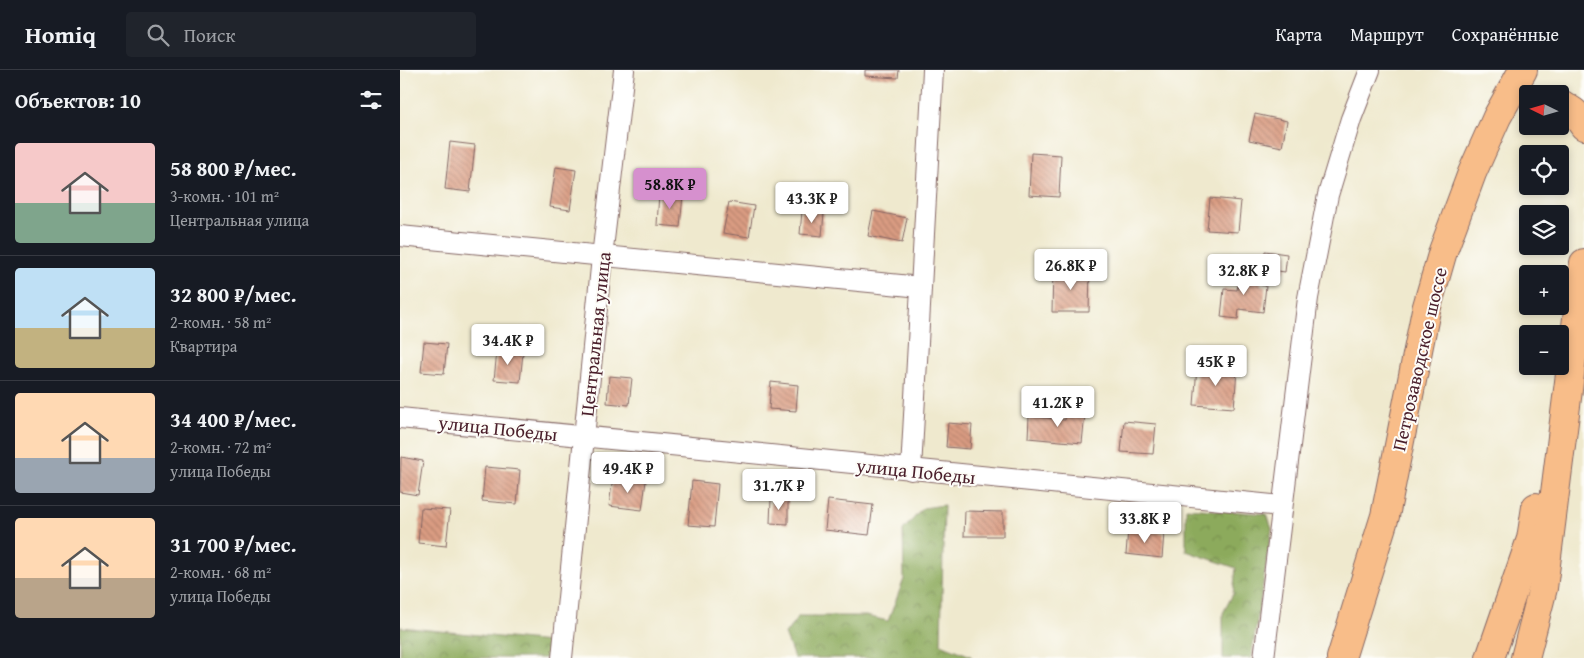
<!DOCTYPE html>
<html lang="ru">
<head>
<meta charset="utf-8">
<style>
  body { margin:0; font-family:"Gentium Book Plus",serif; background:#20242c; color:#f1f3f6; height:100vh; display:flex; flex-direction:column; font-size:19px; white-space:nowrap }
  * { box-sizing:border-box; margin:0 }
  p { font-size:16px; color:#9ea1a6 }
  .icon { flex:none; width:28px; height:28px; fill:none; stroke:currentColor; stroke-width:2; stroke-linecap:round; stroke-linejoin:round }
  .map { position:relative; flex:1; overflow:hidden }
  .side { display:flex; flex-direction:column; background:#171b24; width:400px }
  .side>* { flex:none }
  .needle { width:32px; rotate:275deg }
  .buttons { position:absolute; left:1119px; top:15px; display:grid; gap:10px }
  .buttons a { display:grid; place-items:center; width:50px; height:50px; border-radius:5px; background:#171b24; box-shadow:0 2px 8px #0003; font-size:25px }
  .price { position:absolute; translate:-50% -42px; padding:0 11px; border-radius:5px; background:#fff; color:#222; font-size:16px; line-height:32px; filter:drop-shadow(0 1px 2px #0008) }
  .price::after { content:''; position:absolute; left:50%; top:30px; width:15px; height:11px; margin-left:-8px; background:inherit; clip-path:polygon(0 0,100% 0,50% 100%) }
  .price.selected { background:#d690ce; color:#111 }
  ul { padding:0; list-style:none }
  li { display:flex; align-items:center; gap:15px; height:125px; padding:0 15px }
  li+li { border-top:1px solid #363941 }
  li span { display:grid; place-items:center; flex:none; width:140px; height:100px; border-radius:5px; color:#555 }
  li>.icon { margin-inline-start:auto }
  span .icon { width:60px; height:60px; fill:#fffc; stroke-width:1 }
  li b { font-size:21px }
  h2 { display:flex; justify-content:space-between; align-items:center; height:60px; padding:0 15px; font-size:21px }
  header { display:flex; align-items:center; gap:30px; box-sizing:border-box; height:70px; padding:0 25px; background:#171b24; border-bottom:1px solid #363941 }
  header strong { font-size:24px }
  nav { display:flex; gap:28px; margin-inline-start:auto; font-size:18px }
  .search { width:350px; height:45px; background:#20242c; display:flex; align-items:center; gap:12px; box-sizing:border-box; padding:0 18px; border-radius:5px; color:#9ea1a6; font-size:19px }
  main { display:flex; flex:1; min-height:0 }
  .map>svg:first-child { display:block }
  .forest { fill:url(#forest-crowns); stroke:#6b6444 }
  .building { fill:url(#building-back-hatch) }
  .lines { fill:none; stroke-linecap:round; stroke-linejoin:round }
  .minor-casing { stroke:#846664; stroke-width:22 }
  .primary-casing { stroke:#846664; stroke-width:30 }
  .minor { stroke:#fff; stroke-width:20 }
  .primary { stroke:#f8bd89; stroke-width:28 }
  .labels { text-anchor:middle; stroke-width:4; stroke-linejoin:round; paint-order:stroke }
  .street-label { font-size:19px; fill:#4a1f2b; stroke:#fdfcf7 }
</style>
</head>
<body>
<header>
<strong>Homiq</strong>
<div class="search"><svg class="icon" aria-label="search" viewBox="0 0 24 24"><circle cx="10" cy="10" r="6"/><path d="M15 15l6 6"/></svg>Поиск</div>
<nav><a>Карта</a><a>Маршрут</a><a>Сохранённые</a></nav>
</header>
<main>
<section class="side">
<h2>Объектов: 10<svg class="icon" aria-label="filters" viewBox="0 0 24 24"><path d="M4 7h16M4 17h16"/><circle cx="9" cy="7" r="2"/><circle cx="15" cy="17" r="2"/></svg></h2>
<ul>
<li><span style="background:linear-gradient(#f6c9c9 60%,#7fa58c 0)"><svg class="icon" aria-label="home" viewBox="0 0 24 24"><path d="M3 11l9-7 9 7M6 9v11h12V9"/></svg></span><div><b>58 800 ₽/мес.</b><p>3-комн. · 101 m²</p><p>Центральная улица</p></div></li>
<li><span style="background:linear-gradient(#bfe0f5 60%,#c2b280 0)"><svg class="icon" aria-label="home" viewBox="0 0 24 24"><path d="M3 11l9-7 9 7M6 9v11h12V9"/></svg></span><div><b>32 800 ₽/мес.</b><p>2-комн. · 58 m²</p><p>Квартира</p></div></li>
<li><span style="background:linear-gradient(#ffd9b3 65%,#9aa5b1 0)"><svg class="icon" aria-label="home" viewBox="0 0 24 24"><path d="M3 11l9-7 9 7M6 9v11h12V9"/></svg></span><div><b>34 400 ₽/мес.</b><p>2-комн. · 72 m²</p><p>улица Победы</p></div></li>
<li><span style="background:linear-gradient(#ffd9b3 60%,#b9a48a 0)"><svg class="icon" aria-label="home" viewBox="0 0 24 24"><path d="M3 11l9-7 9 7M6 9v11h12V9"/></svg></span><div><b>31 700 ₽/мес.</b><p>2-комн. · 68 m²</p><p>улица Победы</p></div></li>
</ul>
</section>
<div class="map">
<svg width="1184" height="588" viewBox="0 0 1184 588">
  <defs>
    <pattern id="forest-crowns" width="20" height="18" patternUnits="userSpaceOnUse" patternTransform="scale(1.25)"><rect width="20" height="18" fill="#8caa5c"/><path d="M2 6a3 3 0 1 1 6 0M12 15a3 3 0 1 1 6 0" fill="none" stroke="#748a4c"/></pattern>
    <pattern id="building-back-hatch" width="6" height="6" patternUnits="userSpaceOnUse" patternTransform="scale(1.25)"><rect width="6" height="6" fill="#da9c82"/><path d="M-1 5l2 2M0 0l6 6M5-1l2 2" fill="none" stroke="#b37f6b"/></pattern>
  </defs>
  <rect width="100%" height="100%" fill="#fdfcf7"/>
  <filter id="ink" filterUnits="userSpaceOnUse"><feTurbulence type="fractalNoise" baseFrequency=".02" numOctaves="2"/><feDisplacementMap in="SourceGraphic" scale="10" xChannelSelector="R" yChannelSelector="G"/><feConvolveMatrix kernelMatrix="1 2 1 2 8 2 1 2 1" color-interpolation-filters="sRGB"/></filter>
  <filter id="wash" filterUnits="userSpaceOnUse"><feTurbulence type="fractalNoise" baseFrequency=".0096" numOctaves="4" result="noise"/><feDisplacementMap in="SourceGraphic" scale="20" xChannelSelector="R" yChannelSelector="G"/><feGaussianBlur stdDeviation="1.12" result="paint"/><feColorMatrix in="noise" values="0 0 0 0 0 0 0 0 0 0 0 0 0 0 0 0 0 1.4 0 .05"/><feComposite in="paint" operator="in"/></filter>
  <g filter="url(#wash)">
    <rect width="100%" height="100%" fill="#efe9ce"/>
    <!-- forest -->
    <g class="forest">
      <path d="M 544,435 L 541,574 L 571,586 L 571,588 L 394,588 L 385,564 L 399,546 L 466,546 L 488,551 L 504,509 L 503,460 L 523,438 Z"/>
      <path d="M 786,438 L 867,444 L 872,459 L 851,588 L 823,588 L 823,543 L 833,524 L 836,498 L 786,481 Z"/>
      <path d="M 0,557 L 149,572 L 147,588 L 0,588 Z"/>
    </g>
    <g id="blocks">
      <!-- building -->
      <g class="building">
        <path d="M 465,0 L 499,0 L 498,8 L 465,6 Z"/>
        <path d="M 855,44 L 887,51 L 882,77 L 849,70 Z"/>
        <path d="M 50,72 L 75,75 L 70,122 L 45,119 Z"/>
        <path d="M 631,83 L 661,85 L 659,127 L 629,125 Z"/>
        <path d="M 156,97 L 176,100 L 170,140 L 150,137 Z"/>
        <path d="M 259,123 L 283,125 L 280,157 L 257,155 Z"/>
        <path d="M 810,128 L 841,131 L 838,162 L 807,160 Z"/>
        <path d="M 329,132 L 354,136 L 349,167 L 323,163 Z"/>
        <path d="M 402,141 L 424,143 L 422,166 L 400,164 Z"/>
        <path d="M 473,141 L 507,148 L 502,173 L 468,166 Z"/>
        <path d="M 865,181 L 887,184 L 885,202 L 863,199 Z"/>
        <path d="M 653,200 L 690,200 L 689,242 L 652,242 Z"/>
        <path d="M 840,200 L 862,203 L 861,215 L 866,216 L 863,242 L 839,239 L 838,249 L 821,247 L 824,219 L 837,220 Z"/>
        <path d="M 24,272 L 47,274 L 44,304 L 21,302 Z"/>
        <path d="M 97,281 L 123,283 L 120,312 L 94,310 Z"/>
        <path d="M 797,297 L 837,300 L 834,338 L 794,335 Z"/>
        <path d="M 209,306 L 232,308 L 229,335 L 207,333 Z"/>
        <path d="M 371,312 L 398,315 L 396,341 L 369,339 Z"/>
        <path d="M 666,342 L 685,344 L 682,373 L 628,368 L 629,346 L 665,350 Z"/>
        <path d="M 724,351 L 756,354 L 753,384 L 721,382 Z"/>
        <path d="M 548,353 L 572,355 L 570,379 L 546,377 Z"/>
        <path d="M 1,387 L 23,391 L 18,425 L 0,422 Z"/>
        <path d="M 85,397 L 120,400 L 117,434 L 82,431 Z"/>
        <path d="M 213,407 L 246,411 L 242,440 L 209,436 Z"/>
        <path d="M 292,411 L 318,414 L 314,457 L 288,455 Z"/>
        <path d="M 371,429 L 388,429 L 388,454 L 370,453 Z"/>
        <path d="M 428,430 L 473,435 L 469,465 L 425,460 Z"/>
        <path d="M 21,438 L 50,440 L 46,476 L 18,473 Z"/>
        <path d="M 565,441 L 603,442 L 603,466 L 564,466 Z"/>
        <path d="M 728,460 L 764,463 L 762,488 L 726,484 Z"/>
      </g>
    </g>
  </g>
  <g filter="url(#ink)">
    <use href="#blocks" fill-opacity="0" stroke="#846664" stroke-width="1"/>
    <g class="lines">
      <!-- minor casing -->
      <g class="minor-casing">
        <g id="minor">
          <path d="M 0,166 L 521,217"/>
          <path d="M 0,348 L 882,436"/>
          <path d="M 511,400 L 533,0"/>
          <path d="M 162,588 L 202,187 L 224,0"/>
          <path d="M 864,588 L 908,228 L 928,125 L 951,49 L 970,0"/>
        </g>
      </g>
      <!-- primary casing -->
      <g class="primary-casing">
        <g id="primary">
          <path d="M 1160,33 L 1174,42 L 1184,56"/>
          <path d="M 941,588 L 985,446 L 1026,240 L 1043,181 L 1072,103 L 1097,47 L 1123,0"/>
          <path d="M 1090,588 L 1131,469 L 1136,437"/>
          <path d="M 1125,588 L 1143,518 L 1184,193"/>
        </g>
      </g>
      <!-- minor -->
      <use href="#minor" class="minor"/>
      <!-- primary -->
      <use href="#primary" class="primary"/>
    </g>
  </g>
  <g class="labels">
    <!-- street labels -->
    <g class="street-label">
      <text transform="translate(195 264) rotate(-84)" y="7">Центральная улица</text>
      <text transform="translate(1019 289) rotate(-77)" y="7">Петрозаводское шоссе</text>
      <text transform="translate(98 358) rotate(6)" y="7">улица Победы</text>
      <text transform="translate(516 401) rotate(6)" y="7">улица Победы</text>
    </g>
  </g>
</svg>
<div class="buttons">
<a><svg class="needle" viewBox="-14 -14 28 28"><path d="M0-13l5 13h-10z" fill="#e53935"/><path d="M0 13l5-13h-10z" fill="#9ea1a6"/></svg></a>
<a><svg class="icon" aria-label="locate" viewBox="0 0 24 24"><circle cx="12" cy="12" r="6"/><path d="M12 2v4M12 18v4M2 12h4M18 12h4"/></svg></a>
<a><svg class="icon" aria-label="layers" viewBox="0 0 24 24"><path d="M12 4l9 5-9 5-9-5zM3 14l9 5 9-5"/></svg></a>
<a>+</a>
<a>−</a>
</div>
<b class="price selected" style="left:270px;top:140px">58.8K ₽</b>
<b class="price" style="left:412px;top:154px">43.3K ₽</b>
<b class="price" style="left:671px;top:221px">26.8K ₽</b>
<b class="price" style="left:844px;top:226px">32.8K ₽</b>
<b class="price" style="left:108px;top:296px">34.4K ₽</b>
<b class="price" style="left:816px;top:317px">45K ₽</b>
<b class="price" style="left:658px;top:358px">41.2K ₽</b>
<b class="price" style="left:228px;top:424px">49.4K ₽</b>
<b class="price" style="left:379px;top:441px">31.7K ₽</b>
<b class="price" style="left:745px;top:474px">33.8K ₽</b>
</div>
</main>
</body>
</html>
